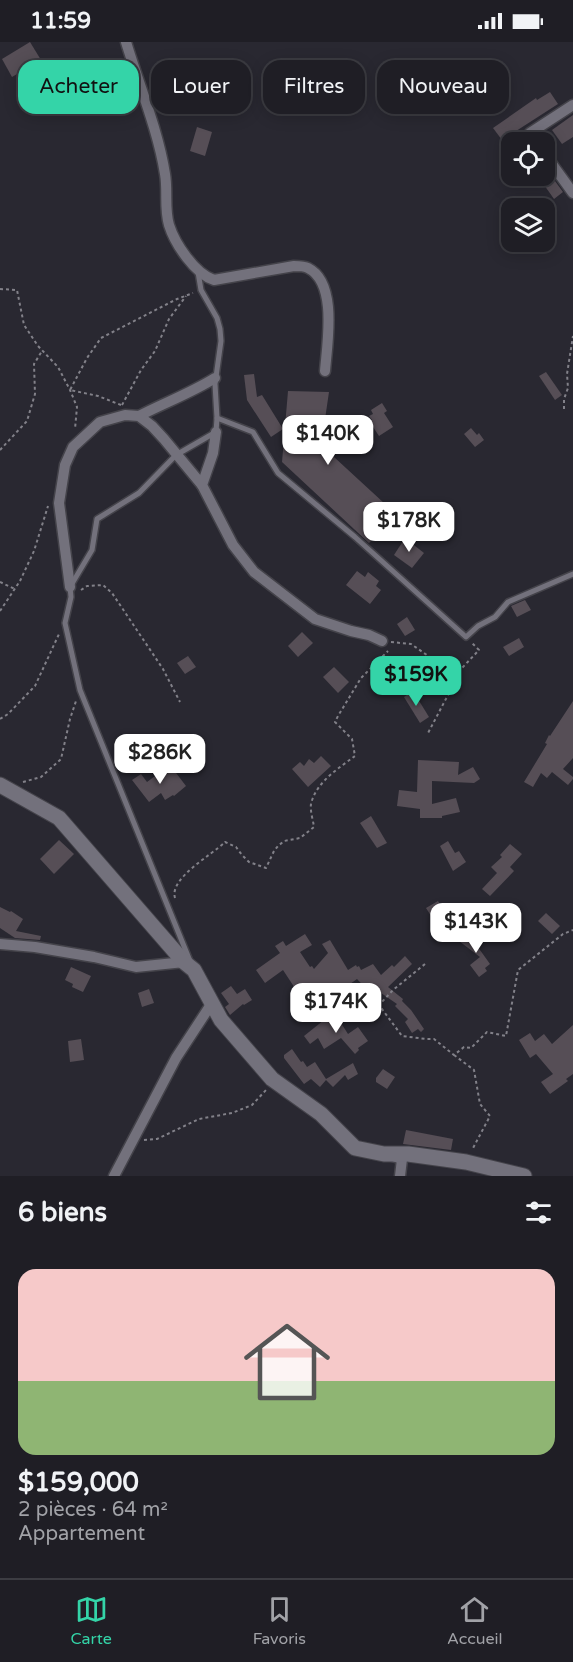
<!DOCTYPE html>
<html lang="fr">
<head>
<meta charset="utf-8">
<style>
  body { margin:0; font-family:"Varela Round",sans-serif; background:#27272d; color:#f1f3f6; height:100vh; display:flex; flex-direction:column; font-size:22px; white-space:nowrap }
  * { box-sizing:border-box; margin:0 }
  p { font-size:20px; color:#a1a2a7 }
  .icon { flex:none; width:33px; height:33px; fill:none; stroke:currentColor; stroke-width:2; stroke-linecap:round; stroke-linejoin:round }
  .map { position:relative; height:1134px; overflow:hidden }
  .drawer { display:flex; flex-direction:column; background:#1f1e25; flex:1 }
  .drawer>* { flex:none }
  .hud { position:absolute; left:18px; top:18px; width:537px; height:54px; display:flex; gap:12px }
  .buttons { position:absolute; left:501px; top:90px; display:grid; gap:12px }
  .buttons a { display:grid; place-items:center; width:54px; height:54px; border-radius:12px; background:#1f1e25; box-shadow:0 3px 15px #0003,0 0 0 2px #3c3c42; font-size:30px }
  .price { position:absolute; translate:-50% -51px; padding:0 14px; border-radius:12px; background:#fff; color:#222; font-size:20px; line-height:39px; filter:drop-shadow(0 2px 3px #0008) }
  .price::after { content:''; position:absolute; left:50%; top:36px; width:18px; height:14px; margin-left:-9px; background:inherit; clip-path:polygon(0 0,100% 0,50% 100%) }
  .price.current { background:#34d4a8; color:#111 }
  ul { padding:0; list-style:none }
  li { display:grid; align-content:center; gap:12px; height:318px; padding:0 18px }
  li+li { border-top:2px solid #3c3c42 }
  li span { display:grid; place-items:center; height:186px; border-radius:18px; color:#555 }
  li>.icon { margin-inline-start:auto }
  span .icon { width:108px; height:108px; fill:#fffc; stroke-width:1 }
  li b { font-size:26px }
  h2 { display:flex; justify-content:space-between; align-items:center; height:72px; padding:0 18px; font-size:26px }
  .pill { padding:0 21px; border-radius:18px; background:#1f1e25; box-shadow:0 3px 15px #0003,0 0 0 2px #3c3c42; font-size:21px; line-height:54px }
  .pill.current { background:#34d4a8; color:#111 }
  .status { display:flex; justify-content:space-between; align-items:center; height:42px; padding:0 30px; background:#1f1e25; direction:ltr }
  .status svg { height:16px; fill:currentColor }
  .tabs { display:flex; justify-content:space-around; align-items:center; height:84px; border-top:2px solid #3c3c42; background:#1f1e25; font-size:16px; color:#a1a2a7 }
  .tabs a { display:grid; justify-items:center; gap:3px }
  .tabs .current { color:#34d4a8 }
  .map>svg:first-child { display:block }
  .building { fill:#564e56 }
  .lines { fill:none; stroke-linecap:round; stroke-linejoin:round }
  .lane-casing { stroke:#44434a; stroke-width:8 }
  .street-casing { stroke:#44434a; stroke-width:13 }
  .secondary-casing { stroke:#44434a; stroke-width:17 }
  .path { stroke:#828189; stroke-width:2; stroke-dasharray:3 3; stroke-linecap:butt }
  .lane { stroke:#73717c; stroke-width:5 }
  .street { stroke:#73717c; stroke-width:10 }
  .secondary { stroke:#73717c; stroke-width:15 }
</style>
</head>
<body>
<div class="status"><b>11:59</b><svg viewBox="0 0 49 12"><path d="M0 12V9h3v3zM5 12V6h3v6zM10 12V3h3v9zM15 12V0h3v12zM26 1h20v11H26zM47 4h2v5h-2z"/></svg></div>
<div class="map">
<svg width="573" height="1134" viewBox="0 0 573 1134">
  <rect width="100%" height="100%" fill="#292831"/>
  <!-- building -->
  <g class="building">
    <path d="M 30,0 L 41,18 L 12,35 L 2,17 Z"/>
    <path d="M 550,50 L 558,62 L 513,91 L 515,95 L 505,102 L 493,86 L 536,56 L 537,58 Z"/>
    <path d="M 573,73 L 573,95 L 562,102 L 552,88 Z"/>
    <path d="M 197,85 L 212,90 L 205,114 L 190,109 Z"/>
    <path d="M 544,124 L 563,150 L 554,157 L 542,140 L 533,145 L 526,134 L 544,134 Z"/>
    <path d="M 546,330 L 562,353 L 555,358 L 539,334 Z"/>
    <path d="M 254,332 L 257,355 L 262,353 L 283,387 L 271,395 L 247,358 L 244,333 Z"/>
    <path d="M 288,349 L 329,350 L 324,384 L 334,415 L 397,473 L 369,501 L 282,420 Z"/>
    <path d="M 382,361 L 387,369 L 384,371 L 393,385 L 379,394 L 369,379 L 372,378 L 369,374 L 373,372 L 371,368 Z"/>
    <path d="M 471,386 L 477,393 L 479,391 L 484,398 L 475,405 L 464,392 Z"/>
    <path d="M 405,496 L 424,511 L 412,526 L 394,513 Z"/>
    <path d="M 357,529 L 365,535 L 368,530 L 379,539 L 376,544 L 381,548 L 370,562 L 346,543 Z"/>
    <path d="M 525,558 L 531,568 L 517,575 L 511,564 Z"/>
    <path d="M 407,575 L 415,588 L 405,594 L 397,582 Z"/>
    <path d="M 302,590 L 313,601 L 298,615 L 288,604 Z"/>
    <path d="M 519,596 L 524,605 L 509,614 L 503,605 Z"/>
    <path d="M 188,614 L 196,625 L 185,632 L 177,621 Z"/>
    <path d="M 334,625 L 349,640 L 338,651 L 323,635 Z"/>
    <path d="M 413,649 L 429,675 L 420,681 L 404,655 Z"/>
    <path d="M 573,659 L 573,716 L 563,727 L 573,735 L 573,737 L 568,743 L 552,730 L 547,736 L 541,731 L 533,745 L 524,740 L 547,702 L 545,701 L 549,693 L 550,694 Z"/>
    <path d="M 321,714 L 331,724 L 308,745 L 292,727 L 300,720 L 304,724 L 309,717 L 314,721 Z"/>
    <path d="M 418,718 L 459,720 L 458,733 L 473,725 L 480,737 L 474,741 L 432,739 L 432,762 L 456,756 L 460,770 L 442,774 L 442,776 L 420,776 L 420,767 L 397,764 L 399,748 L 417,750 Z"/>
    <path d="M 170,723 L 186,744 L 174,754 L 173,753 L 165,758 L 161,751 L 149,760 L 132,738 L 141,732 L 147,740 Z"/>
    <path d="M 371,774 L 387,801 L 377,806 L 360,781 Z"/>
    <path d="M 59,798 L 74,812 L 54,832 L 40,817 Z"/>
    <path d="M 448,799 L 455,811 L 459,809 L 466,820 L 453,829 L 440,804 Z"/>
    <path d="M 510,802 L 522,812 L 510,825 L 514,829 L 490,854 L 482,847 L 497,831 L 491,825 L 502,815 L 500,813 Z"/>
    <path d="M 438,859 L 451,881 L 440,888 L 426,866 Z"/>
    <path d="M 0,865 L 10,870 L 11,869 L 23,877 L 16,889 L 41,894 L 40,898 L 15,896 L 0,886 Z"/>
    <path d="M 546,871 L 560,884 L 552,892 L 538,879 Z"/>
    <path d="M 503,877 L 511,889 L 499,897 L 490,885 Z"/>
    <path d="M 469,889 L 477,900 L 475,901 L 490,922 L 485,926 L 487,929 L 479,935 L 470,923 L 480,915 L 459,899 Z"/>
    <path d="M 305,892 L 312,903 L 300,910 L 310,925 L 312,924 L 314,927 L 328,911 L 322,902 L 330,898 L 348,928 L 356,923 L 357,925 L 359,924 L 361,928 L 373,922 L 381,933 L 392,923 L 394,925 L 405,914 L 412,922 L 388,945 L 403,957 L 402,959 L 411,968 L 424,987 L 421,990 L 418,987 L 412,991 L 405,980 L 408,977 L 395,964 L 397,962 L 381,951 L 376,957 L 357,937 L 343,947 L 354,963 L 343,971 L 328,949 L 306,963 L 283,928 L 265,941 L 256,928 L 280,911 L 275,904 L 283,899 L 286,904 Z"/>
    <path d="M 71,925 L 91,934 L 83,950 L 72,945 L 73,942 L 65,938 Z"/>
    <path d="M 231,944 L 237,952 L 245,947 L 252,958 L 244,963 L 243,962 L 230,973 L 225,965 L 229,962 L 221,951 Z"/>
    <path d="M 149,947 L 154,961 L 142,965 L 138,951 Z"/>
    <path d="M 334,970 L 348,992 L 358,985 L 368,999 L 358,1006 L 359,1008 L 355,1012 L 341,996 L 324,1007 L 318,996 L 310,1002 L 304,994 Z"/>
    <path d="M 573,983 L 573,1032 L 566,1037 L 568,1039 L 550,1052 L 541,1040 L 553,1032 L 536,1012 L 530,1016 L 519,998 L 530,991 L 535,999 L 544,992 L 552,1002 Z"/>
    <path d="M 81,997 L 84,1018 L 70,1020 L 68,999 Z"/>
    <path d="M 292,1007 L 301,1020 L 303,1019 L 307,1025 L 315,1020 L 326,1037 L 353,1021 L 358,1032 L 348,1038 L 345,1033 L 333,1045 L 326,1038 L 320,1045 L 311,1037 L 304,1042 L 284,1016 L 284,1013 Z"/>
    <path d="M 383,1027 L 395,1035 L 387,1047 L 376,1040 L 376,1036 Z"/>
    <path d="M 406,1088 L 453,1097 L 451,1108 L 403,1102 Z"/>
  </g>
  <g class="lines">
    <!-- lane casing -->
    <g class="lane-casing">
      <g id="lane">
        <path d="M 198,230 L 201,248 L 217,276 L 220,287 L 221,299 L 215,342 L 217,376"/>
        <path d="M 190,919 L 80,648 L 65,581 L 71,555 L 70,545 L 92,508 L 97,477 L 139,451 L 176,413 L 216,390 L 217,376 L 253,390 L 278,431 L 355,495 L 466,595 L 478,584 L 495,575 L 508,560 L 573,532"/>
      </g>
    </g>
    <!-- street casing -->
    <g class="street-casing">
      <g id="street">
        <path d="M 126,0 C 139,43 158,88 165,132 C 168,149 164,166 169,183 C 175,202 195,232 214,238 L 294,224 C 298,224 304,224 308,226 C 338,241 327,302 325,329"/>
        <path d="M 537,100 L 530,91 L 573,63"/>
        <path d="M 544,111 L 573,151"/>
        <path d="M 139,374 C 164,361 191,351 215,336"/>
        <path d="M 216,390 L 213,411 L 202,443 L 233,503 L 254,530 L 315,577 L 351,589 L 369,593 L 382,599"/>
        <path d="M 70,545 L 59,461 L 65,423 L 73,405 L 100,380 L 125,373 L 139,374 L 152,384 L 164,397 L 202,443"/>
        <path d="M 0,902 L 35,905 L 94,915 L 136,925 L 184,920"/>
        <path d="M 393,1114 L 402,1117 L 400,1134"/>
        <path d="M 114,1134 L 176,1016 L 212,961"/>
      </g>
    </g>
    <!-- secondary casing -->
    <g class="secondary-casing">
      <path id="secondary" d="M 0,743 L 59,776 L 184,920 L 194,928 L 221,978 L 272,1037 L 321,1072 L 355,1106 L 384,1112 L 408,1112 L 466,1120 L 524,1134"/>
    </g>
    <!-- path -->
    <g class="path">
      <path d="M 0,247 L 17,248 L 24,283 L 38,304 L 58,325 L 70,348 L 77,365 L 75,387"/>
      <path d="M 121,363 L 98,354 L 70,348 L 87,316 L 101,296 L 177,257 L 193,251"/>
      <path d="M 122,363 L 141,328 L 155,309 L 169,277 L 186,254"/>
      <path d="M 564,367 L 564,357 L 568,346 L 567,332 L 573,294"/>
      <path d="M 0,408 L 27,379 L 35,352 L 34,322 L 42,309"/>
      <path d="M 0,540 L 15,547"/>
      <path d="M 81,548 L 87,544 L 103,543 L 112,551 L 163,627 L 180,660"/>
      <path d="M 0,569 L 20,539 L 34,509 L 48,464"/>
      <path d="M 391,600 L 411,602 L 434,618 L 443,635 L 449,651 L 427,693"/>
      <path d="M 446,643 L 479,608 L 471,600"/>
      <path d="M 0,677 L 8,672 L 35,644 L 59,592"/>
      <path d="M 23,740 L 41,735 L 61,717 L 70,677 L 76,659"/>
      <path d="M 175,856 C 169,836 212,813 225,800 L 236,805 L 242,813 L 249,820 L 266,826 L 274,809 L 278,804 L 284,799 L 300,796 L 314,785 C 313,778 310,769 311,762 C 316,740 339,726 355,714 L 352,697 L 335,680 L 338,674 L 361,636 L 388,609"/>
      <path d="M 425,922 L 393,948 L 379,963 L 402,994 L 426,997 L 434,997 L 454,1013 L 464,1005 L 471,1006 L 487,990 L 506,994 L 518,928 L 563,892 L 573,888"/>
      <path d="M 454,1013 L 474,1028 L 480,1062 L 490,1074 L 472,1108"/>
      <path d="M 144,1098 L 157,1097 L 199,1077 L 232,1071 L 252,1063 L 266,1048"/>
    </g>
    <!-- lane -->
    <use href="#lane" class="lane"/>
    <!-- street -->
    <use href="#street" class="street"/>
    <!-- secondary -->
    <use href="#secondary" class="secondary"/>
  </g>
</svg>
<div class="buttons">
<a><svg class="icon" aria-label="locate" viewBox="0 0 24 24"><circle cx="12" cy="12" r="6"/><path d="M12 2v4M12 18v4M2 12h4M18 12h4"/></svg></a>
<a><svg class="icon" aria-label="layers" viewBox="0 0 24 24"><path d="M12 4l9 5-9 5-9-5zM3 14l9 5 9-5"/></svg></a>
</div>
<b class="price" style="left:328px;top:424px">$140K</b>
<b class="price" style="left:409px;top:511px">$178K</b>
<b class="price current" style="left:416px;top:665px">$159K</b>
<b class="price" style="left:160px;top:743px">$286K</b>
<b class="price" style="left:476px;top:912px">$143K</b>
<b class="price" style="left:336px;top:992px">$174K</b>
<div class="hud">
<a class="pill current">Acheter</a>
<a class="pill">Louer</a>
<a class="pill">Filtres</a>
<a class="pill">Nouveau</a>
</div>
</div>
<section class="drawer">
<h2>6 biens<svg class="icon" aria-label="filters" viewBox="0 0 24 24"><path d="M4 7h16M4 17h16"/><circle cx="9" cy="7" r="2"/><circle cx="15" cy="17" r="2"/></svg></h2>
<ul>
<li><span style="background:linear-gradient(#f6c9c9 60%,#8fb573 0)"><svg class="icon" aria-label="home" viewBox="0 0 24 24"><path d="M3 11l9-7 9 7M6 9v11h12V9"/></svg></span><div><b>$159,000</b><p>2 pièces · 64 m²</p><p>Appartement</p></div></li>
</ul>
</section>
<nav class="tabs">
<a class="current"><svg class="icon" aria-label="map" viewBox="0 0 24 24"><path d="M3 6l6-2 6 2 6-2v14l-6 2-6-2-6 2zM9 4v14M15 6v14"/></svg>Carte</a>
<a><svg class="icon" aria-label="saved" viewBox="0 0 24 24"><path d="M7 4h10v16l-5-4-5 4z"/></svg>Favoris</a>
<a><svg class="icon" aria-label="home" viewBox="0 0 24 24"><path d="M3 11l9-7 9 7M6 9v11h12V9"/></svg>Accueil</a>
</nav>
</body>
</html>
